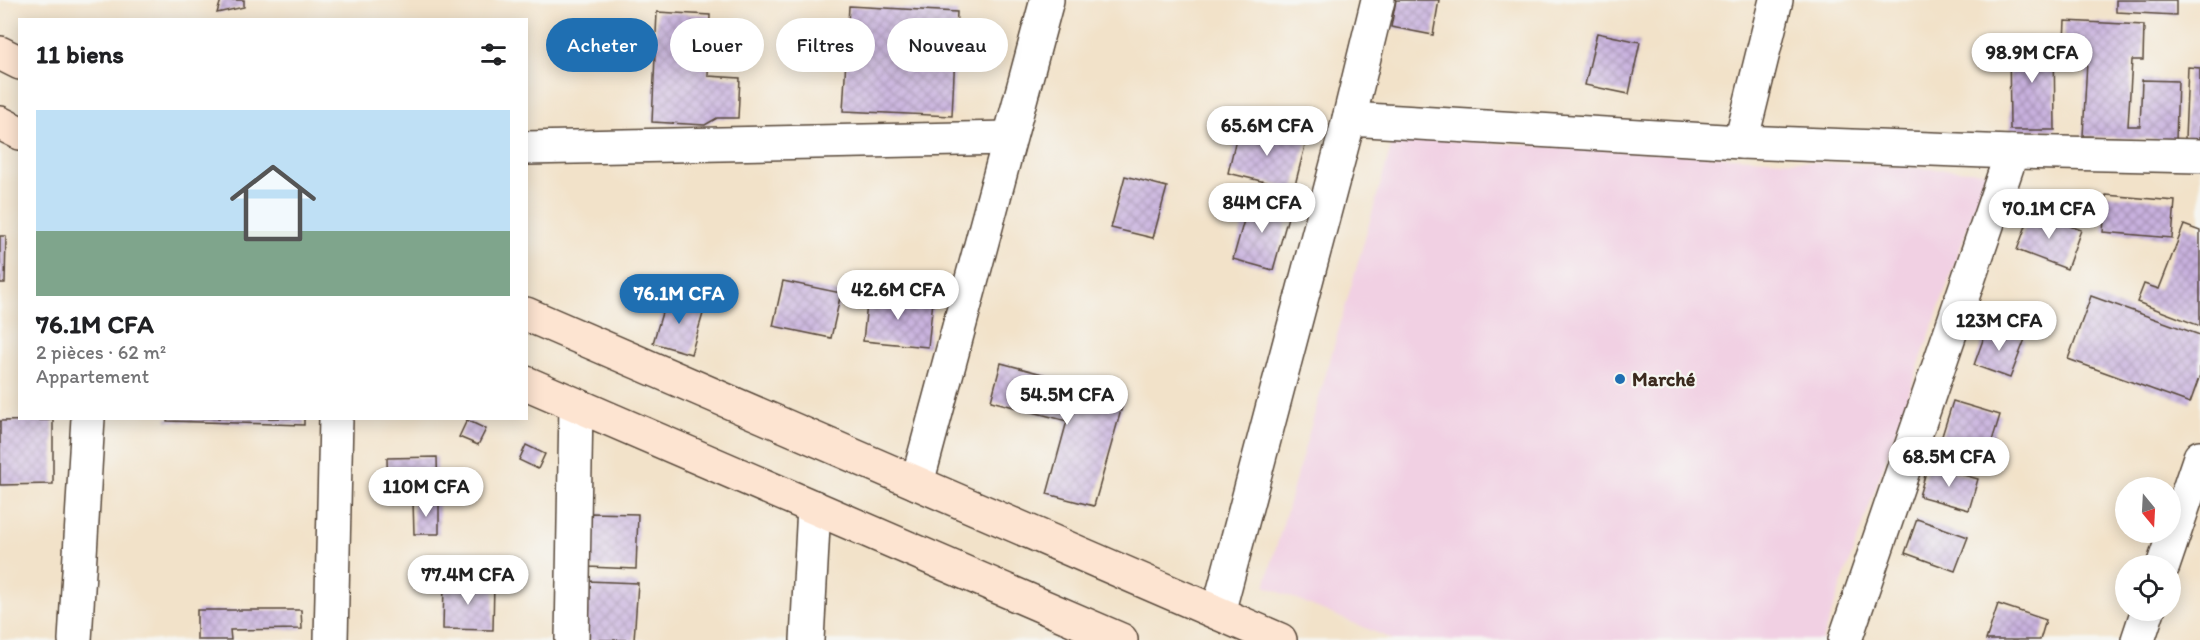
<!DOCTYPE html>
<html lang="fr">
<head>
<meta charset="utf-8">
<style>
  body { margin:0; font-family:Itim,sans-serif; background:#f6f6f6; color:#202124; height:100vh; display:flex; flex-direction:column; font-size:22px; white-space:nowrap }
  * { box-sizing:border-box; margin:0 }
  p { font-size:20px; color:#757577 }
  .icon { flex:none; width:33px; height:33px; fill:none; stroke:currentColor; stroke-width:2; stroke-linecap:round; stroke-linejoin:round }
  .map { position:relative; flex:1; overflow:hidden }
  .panel { position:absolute; left:18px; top:18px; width:510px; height:402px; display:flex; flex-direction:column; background:#fff; border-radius:0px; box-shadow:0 3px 15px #0003 }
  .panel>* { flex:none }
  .guide { position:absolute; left:546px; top:18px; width:570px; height:54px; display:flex; gap:12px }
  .needle { width:39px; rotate:162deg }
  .controls { position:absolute; left:2115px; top:477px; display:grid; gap:12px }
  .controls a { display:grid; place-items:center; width:66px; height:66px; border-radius:50%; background:#fff; box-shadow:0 3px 15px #0003; font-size:30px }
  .price { position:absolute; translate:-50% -51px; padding:0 14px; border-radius:21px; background:#fff; color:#222; font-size:20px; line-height:39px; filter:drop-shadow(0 2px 3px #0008) }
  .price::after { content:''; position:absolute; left:50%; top:36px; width:18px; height:14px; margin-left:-9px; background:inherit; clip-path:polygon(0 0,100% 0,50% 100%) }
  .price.current { background:#1f6fb2; color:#fff }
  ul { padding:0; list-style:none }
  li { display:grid; align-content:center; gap:12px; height:318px; padding:0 18px }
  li+li { border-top:2px solid #e0e0e0 }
  li span { display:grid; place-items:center; height:186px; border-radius:0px; color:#555 }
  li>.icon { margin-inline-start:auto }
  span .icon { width:108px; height:108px; fill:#fffc; stroke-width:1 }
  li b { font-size:26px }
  h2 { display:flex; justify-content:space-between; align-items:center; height:72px; padding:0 18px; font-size:26px }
  .tag { padding:0 21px; border-radius:27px; background:#fff; box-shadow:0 3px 15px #0003; font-size:21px; line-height:54px }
  .tag.current { background:#1f6fb2; color:#fff }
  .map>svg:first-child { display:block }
  .built { fill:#f1d0e3 }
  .building { fill:url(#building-cross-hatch) }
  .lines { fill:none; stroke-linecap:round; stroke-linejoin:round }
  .street-casing { stroke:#564638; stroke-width:36 }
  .secondary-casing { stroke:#564638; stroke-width:36 }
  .street { stroke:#fff; stroke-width:33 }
  .secondary { stroke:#fde4d1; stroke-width:33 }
  .poi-dot { fill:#1f6fb2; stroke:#f6f6f2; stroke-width:2 }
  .labels { text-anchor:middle; stroke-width:4.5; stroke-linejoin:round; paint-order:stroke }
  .poi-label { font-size:20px; font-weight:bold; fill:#3b2a1e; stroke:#f6f6f2; text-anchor:start }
</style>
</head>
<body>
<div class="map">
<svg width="2200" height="640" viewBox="0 0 2200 640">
  <defs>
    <pattern id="building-cross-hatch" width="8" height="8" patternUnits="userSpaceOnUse" patternTransform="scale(1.5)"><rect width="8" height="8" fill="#c8b1de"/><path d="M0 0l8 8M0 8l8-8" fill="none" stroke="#a490b3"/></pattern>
  </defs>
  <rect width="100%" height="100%" fill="#f6f6f2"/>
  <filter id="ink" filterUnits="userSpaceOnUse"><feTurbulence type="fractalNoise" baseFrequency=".0167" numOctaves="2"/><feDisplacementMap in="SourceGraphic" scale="12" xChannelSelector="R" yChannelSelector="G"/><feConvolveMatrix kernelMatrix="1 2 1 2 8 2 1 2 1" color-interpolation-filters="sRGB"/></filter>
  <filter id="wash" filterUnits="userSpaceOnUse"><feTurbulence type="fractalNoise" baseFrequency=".008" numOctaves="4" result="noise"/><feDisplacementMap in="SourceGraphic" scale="24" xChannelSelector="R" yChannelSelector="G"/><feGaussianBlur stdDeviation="1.35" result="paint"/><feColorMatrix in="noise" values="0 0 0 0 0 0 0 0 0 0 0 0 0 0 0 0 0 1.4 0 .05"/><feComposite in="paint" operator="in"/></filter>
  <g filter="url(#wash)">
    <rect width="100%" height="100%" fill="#f2e2c9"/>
    <!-- built -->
    <path class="built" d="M 1394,137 L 1987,172 L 1822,640 L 1394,640 L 1265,586 Z"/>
    <g id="blocks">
      <!-- building -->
      <g class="building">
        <path d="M 221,0 L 244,0 L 244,7 L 217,13 Z"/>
        <path d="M 1396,0 L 1439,0 L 1433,35 L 1391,27 Z"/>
        <path d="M 2116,0 L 2176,0 L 2176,15 L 2116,12 Z"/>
        <path d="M 849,6 L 957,12 L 952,116 L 843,111 Z"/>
        <path d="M 657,12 L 710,15 L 708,76 L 740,78 L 738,118 L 717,118 L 705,125 L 652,122 Z"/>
        <path d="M 2065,21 L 2144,25 L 2143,60 L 2132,60 L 2128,126 L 2140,126 L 2142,80 L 2178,81 L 2176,140 L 2083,136 L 2087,61 L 2063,60 Z"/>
        <path d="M 1597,33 L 1640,42 L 1629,94 L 1585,85 Z"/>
        <path d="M 2009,37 L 2054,37 L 2055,130 L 2010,130 Z"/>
        <path d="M 2188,67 L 2200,68 L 2200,139 L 2185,139 Z"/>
        <path d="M 1239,126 L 1306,142 L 1294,189 L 1228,173 Z"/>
        <path d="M 1125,176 L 1167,187 L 1153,238 L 1111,228 Z"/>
        <path d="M 2106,195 L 2175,201 L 2172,238 L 2103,232 Z"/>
        <path d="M 1250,199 L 1290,210 L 1273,270 L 1233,259 Z"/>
        <path d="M 2031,212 L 2081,230 L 2067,269 L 2017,250 Z"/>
        <path d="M 2184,225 L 2200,231 L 2200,326 L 2137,302 L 2144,284 L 2159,289 Z"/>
        <path d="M 0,236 L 6,236 L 5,283 L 0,283 Z"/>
        <path d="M 783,281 L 841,293 L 831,338 L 773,326 Z"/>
        <path d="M 868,295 L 933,301 L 928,347 L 863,341 Z"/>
        <path d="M 667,296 L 705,307 L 691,354 L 653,343 Z"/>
        <path d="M 2091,296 L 2200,335 L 2200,375 L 2190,403 L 2068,359 Z"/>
        <path d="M 1988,326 L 2025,339 L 2010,378 L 1974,365 Z"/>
        <path d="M 1001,363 L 1125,396 L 1094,506 L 1047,494 L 1067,421 L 991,401 Z"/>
        <path d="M 1953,401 L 2000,415 L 1988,454 L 1941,439 Z"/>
        <path d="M 167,418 L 304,418 L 304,425 L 167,421 Z"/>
        <path d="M 53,420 L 53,484 L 0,485 L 0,421 Z"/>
        <path d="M 467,420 L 486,429 L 478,445 L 459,437 Z"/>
        <path d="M 526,445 L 545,454 L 538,469 L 519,460 Z"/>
        <path d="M 437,457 L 438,499 L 388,500 L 387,458 Z"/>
        <path d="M 1928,465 L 1978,479 L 1969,510 L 1919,496 Z"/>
        <path d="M 413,501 L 439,502 L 439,534 L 414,534 Z"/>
        <path d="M 590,513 L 638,514 L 636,569 L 588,567 Z"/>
        <path d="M 1917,519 L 1968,537 L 1955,571 L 1905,553 Z"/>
        <path d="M 587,581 L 638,583 L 634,640 L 584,640 Z"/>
        <path d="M 444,582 L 494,583 L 493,630 L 443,629 Z"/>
        <path d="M 1998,604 L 2046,620 L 2040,640 L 1986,640 Z"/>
        <path d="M 197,610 L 301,610 L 302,629 L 230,630 L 231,640 L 197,640 Z"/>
      </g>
    </g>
  </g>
  <g filter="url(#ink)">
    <use href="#blocks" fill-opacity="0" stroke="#564638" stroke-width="1.5"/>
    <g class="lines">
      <!-- street casing -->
      <g class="street-casing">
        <g id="street">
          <path d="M 1349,119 L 1741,142 L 2012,152 L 2200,156"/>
          <path d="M 1741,142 L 1776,0"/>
          <path d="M 526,148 L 1009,138"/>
          <path d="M 917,483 L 1047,0"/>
          <path d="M 2163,566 L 2200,457"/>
          <path d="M 1218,613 L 1349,119 L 1378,0"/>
          <path d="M 75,640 L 88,418"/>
          <path d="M 331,640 L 336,418"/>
          <path d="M 572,640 L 576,405"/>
          <path d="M 807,640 L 814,507"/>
          <path d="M 1845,640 L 2012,152"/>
          <path d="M 2138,640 L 2148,610"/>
        </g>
      </g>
      <!-- secondary casing -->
      <g class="secondary-casing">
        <g id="secondary">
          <path d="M 0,53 L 20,63"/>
          <path d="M 0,123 L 20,133"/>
          <path d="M 526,314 L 1280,640"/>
          <path d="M 526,383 L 1121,640"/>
        </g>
      </g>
      <!-- street -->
      <use href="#street" class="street"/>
      <!-- secondary -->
      <use href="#secondary" class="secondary"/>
    </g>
  </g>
  <!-- markers -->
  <circle class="poi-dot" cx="1620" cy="379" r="6"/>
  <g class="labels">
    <!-- poi labels -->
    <g class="poi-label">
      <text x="1632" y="386">Marché</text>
    </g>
  </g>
</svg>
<div class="controls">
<a><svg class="needle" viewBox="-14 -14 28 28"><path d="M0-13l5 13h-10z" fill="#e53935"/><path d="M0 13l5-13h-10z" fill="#757577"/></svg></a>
<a><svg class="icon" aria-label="locate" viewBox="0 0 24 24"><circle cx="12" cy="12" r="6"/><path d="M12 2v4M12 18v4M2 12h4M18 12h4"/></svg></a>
</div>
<b class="price" style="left:2032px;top:84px">98.9M CFA</b>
<b class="price" style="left:1267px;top:157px">65.6M CFA</b>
<b class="price" style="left:1262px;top:234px">84M CFA</b>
<b class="price" style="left:2049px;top:240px">70.1M CFA</b>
<b class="price" style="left:898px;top:321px">42.6M CFA</b>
<b class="price current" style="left:679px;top:325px">76.1M CFA</b>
<b class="price" style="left:1999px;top:352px">123M CFA</b>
<b class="price" style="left:1067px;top:426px">54.5M CFA</b>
<b class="price" style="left:1949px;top:488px">68.5M CFA</b>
<b class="price" style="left:426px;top:518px">110M CFA</b>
<b class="price" style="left:468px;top:606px">77.4M CFA</b>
<div class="guide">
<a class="tag current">Acheter</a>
<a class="tag">Louer</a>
<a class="tag">Filtres</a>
<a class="tag">Nouveau</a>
</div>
<section class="panel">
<h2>11 biens<svg class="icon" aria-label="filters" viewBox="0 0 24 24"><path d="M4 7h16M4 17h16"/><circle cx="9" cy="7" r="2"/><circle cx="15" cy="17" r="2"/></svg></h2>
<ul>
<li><span style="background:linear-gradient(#bfe0f5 65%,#7fa58c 0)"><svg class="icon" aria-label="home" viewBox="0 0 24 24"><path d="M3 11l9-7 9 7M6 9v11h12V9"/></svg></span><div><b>76.1M CFA</b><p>2 pièces · 62 m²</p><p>Appartement</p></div></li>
</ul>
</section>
</div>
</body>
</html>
